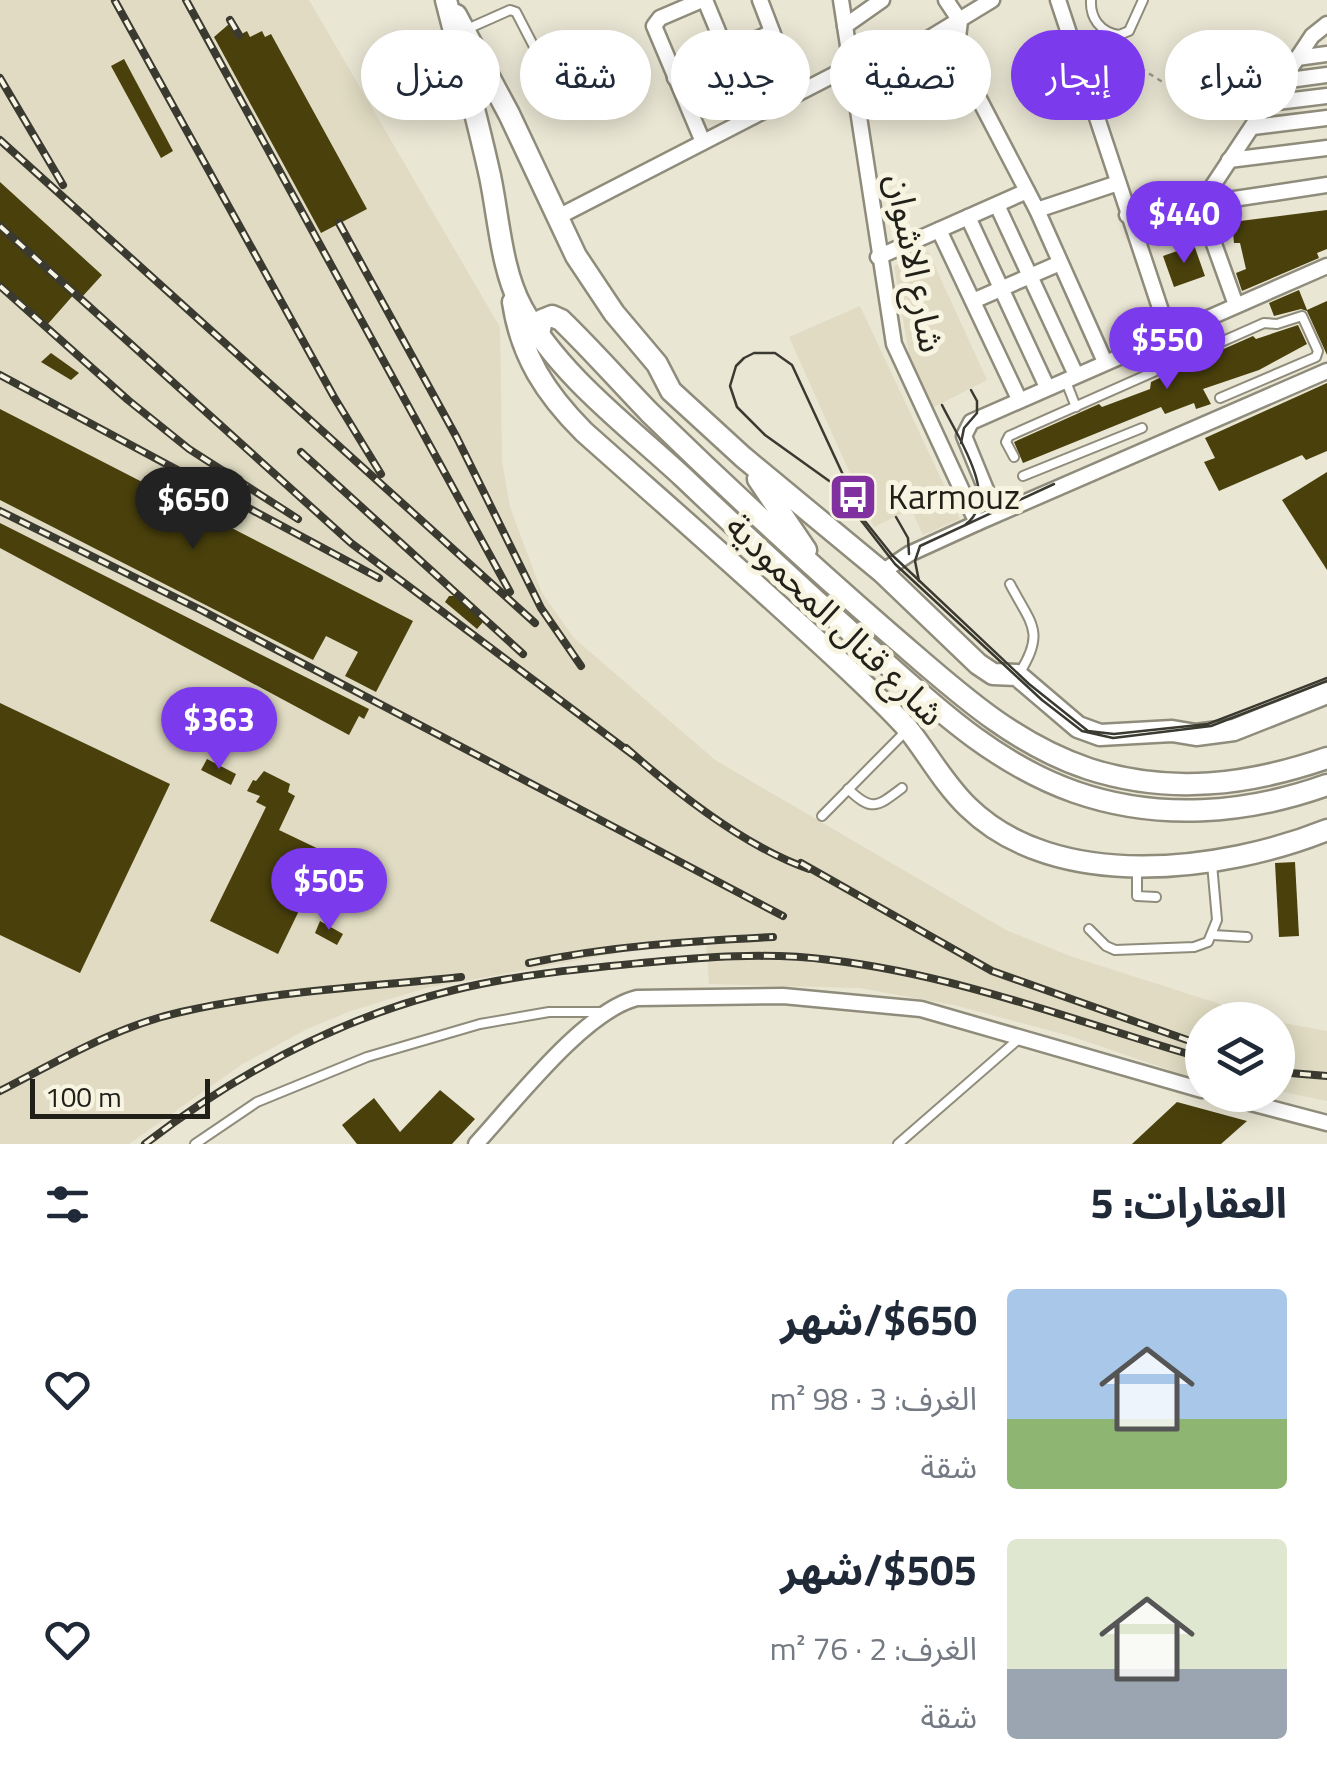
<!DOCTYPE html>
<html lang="ar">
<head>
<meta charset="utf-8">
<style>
  body { margin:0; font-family:"Titillium Web","Noto Sans Arabic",sans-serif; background:#f6f6f7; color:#1f2937; direction:rtl; height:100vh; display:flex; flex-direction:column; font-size:38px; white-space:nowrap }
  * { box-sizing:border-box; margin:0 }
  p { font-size:32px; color:#747a83 }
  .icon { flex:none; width:55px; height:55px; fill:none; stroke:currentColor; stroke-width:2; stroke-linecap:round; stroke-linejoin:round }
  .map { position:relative; height:1144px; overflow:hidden; direction:ltr }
  .details { display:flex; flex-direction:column; background:#fff; flex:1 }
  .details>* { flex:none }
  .top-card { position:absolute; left:30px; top:30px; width:1268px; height:90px; direction:rtl; display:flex; gap:20px }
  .buttons { position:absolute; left:1185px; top:1002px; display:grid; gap:20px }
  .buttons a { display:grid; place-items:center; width:110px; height:110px; border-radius:50%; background:#fff; box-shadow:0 5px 25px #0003; font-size:50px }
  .scale { position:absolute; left:30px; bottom:25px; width:180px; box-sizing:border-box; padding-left:10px; border:5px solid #201f18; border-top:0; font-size:28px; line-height:35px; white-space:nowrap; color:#201f18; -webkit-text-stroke:8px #f7f4e1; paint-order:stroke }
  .price { position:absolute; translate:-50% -85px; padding:0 22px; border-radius:35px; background:#7c3aed; color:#fff; font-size:32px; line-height:65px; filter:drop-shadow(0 2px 5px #0008) }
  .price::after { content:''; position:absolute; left:50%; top:60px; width:30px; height:22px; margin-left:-15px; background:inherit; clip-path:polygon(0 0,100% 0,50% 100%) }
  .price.selected { background:#222; color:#fff }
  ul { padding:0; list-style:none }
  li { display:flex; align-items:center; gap:30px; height:250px; padding:0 40px }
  li span { display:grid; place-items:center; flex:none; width:280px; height:200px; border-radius:10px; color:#555 }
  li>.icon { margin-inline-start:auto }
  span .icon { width:120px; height:120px; fill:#fffc; stroke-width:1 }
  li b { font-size:42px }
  h2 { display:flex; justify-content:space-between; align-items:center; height:120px; padding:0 40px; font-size:42px }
  .tag { padding:0 35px; border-radius:45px; background:#fff; box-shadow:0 5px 25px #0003; font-size:35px; line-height:90px }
  .tag.selected { background:#7c3aed; color:#fff }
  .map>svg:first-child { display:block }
  .built { fill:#e0dbc2 }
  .building { fill:#49400c }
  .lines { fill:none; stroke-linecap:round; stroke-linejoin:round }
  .lane-casing { stroke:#8f8c7b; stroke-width:12 }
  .street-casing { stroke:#8f8c7b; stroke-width:19 }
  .secondary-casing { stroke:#8f8c7b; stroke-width:25 }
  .path { stroke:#9e9b8d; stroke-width:2.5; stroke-dasharray:5 5; stroke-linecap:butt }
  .lane { stroke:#fff; stroke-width:8 }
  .street { stroke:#fff; stroke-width:14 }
  .secondary { stroke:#fff; stroke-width:20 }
  .tram { stroke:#3b3a31; stroke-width:2.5 }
  .rail-casing { stroke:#3b3a31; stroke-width:8 }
  .rail { stroke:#f7f4e1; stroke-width:4; stroke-dasharray:11; stroke-linecap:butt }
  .labels { text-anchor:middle; stroke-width:10; stroke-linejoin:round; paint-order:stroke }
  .street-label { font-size:35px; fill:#201f18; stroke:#f7f4e1 }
  .poi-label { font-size:35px; fill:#201f18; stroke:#f7f4e1; text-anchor:start }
</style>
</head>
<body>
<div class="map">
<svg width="1327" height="1144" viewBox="0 0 1327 1144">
  <rect width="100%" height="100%" fill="#eae6d4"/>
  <!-- built -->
  <g class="built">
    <path d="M 0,0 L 309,0 L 500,327 L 502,461 L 510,507 L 542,593 L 574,638 L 715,760 L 1006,930 L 1070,956 L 1270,1020 L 1202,1020 L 1202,1081 L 1070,1036 L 954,1005 L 859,988 L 709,984 L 706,943 L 634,950 L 426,988 L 351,1011 L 307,1029 L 241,1065 L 129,1144 L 0,1144 Z"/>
    <path d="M 928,251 L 987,380 L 932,408 L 911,366 L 894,266 Z"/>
    <path d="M 860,306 L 960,519 L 923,535 L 911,509 L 874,527 L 789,337 Z"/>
    <path d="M 1278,1022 L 1327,1031 L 1327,1101 L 1278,1091 Z"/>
  </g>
  <!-- building -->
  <g class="building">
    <path d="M 229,24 L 236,37 L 247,31 L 250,37 L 262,31 L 265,37 L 271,34 L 367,209 L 321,233 L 214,37 Z"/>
    <path d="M 124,59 L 173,151 L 161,158 L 111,66 Z"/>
    <path d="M 696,81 L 703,95 L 728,83 L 732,94 L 717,103 L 720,112 L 705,119 L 690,84 Z"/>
    <path d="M 0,182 L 102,275 L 82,297 L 76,292 L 47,325 L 0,283 Z"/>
    <path d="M 1327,210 L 1327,249 L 1317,253 L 1319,258 L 1242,291 L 1236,273 L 1246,269 L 1240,243 L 1234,243 L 1232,222 Z"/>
    <path d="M 1194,245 L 1205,276 L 1174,287 L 1163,256 Z"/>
    <path d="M 1299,290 L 1307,310 L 1327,301 L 1327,355 L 1307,311 L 1301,309 L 1274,316 L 1269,303 Z"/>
    <path d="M 1298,325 L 1307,344 L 1259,370 L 1203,389 L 1211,404 L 1196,409 L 1194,403 L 1165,414 L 1161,407 L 1023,463 L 1014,442 L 1099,404 L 1102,407 L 1150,389 L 1151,382 L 1185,366 L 1187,369 L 1211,360 L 1210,355 L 1253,336 L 1256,339 Z"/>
    <path d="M 51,353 L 79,373 L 71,380 L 41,362 Z"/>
    <path d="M 1327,383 L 1327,451 L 1306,460 L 1302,455 L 1219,491 L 1204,462 L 1215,458 L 1205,438 Z"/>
    <path d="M 0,409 L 413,621 L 376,692 L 345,676 L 358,652 L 326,636 L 313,660 L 0,500 Z"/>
    <path d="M 1327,472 L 1327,570 L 1282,500 Z"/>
    <path d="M 0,523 L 369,709 L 364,719 L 359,716 L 349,735 L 0,548 Z"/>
    <path d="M 449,596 L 456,596 L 483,622 L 477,629 L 445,602 Z"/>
    <path d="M 0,703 L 170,784 L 80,973 L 0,935 Z"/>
    <path d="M 207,759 L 236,774 L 231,785 L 201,770 Z"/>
    <path d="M 264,771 L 290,784 L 288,792 L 295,796 L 279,830 L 327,853 L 278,954 L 210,921 L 266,807 L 256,802 L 260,796 L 247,791 L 253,780 L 256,781 Z"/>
    <path d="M 1295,862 L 1299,936 L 1279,937 L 1275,863 Z"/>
    <path d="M 320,921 L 343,934 L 337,945 L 315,933 Z"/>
    <path d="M 440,1090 L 475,1119 L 452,1144 L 357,1144 L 342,1125 L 374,1098 L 400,1132 Z"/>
    <path d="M 1177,1102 L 1247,1121 L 1221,1144 L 1132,1144 Z"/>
  </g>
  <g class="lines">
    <!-- lane casing -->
    <g class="lane-casing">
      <g id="lane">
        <path d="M 1091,0 C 1090,18 1100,32 1119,35 L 1129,31 L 1143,0"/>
        <path d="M 465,30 L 510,10 L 516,12 L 546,70"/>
        <path d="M 1065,379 L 1076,407"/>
        <path d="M 1014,457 L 1006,442 L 1009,436 L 1264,323 L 1277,324 L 1302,316 L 1318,351 L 1316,357 L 1220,398"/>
        <path d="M 1023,476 L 1142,428"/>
        <path d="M 1010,584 C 1030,623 1046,631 1020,672"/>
        <path d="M 848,789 C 872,812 877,807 902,788"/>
        <path d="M 822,816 L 908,729"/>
        <path d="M 1137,870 L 1137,896 L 1156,897"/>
        <path d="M 1089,929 L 1106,946 L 1115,950 L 1194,947 L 1208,942 L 1217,920 L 1212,864"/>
        <path d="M 1213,935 L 1247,937"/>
        <path d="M 195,1144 L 257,1102 L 367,1057 L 480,1024 L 549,1012 L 603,1012"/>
        <path d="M 898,1144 L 1021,1037"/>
      </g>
    </g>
    <!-- street casing -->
    <g class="street-casing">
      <g id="street">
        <path d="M 702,0 L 660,18 L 654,26 L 703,142"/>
        <path d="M 705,0 L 753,116"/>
        <path d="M 760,0 L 796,94"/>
        <path d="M 841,0 L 894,344 L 977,523"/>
        <path d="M 946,0 L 960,21 L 957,46 L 964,70 L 1037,210 L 1105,362"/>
        <path d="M 1058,0 L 1169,335"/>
        <path d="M 845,26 L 882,0"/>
        <path d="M 1297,58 L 1327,54"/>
        <path d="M 675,78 L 772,32"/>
        <path d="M 1282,81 L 1327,75"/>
        <path d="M 854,84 L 992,0"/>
        <path d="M 1269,103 L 1327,96"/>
        <path d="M 1253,127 L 1327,118"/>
        <path d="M 1229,160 L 1327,148"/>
        <path d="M 997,205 L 1076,375"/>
        <path d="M 1037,210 L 1118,183"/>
        <path d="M 1127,215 L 1327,185"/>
        <path d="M 968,217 L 1047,387"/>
        <path d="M 556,218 L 851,66"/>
        <path d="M 939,230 L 1019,399"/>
        <path d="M 878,257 L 1027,191"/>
        <path d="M 973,301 L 1060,263"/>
        <path d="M 1236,305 L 1200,205 L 1312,36 L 1327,24"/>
        <path d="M 996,514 L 964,436 L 971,422 L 1327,266"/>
        <path d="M 882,572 L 909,554 L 977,523 L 1327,371"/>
        <path d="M 1220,1095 L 1327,1123"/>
        <path d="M 476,1144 C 514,1103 584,1011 637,998 L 783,996 L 921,1009 L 1202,1090"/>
      </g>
    </g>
    <!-- secondary casing -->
    <g class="secondary-casing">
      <g id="secondary">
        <path d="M 446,0 C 461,59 477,117 490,176 C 499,219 501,269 522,308 C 559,375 628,426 683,477 C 745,536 808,594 872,651 C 935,707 995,764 1075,792 C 1158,821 1246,814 1327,785"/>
        <path d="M 456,15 L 509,114 L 576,256 L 614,313 L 657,364 L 671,391 L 743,457 L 882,572 L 978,664 L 993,674 L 1017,675 L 1078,727 L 1100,735 L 1172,731 L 1196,735 L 1234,730 L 1327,693"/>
        <path d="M 513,302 C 521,356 546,394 584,432 C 675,513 766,592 854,675 C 873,693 891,710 908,729 C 928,754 944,784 968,807 C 1056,893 1222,872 1327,830"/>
        <path d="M 539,334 L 542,320 L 552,316 L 561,320 C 592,350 620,382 650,413 C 728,489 808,563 890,634 C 952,687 1010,743 1089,769 C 1170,795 1249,785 1327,758"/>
        <path d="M 758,479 L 806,550"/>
      </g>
    </g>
    <!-- path -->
    <path class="path" d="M 1126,44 L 1131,62 L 1164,83 L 1184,83 L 1216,97"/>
    <!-- lane -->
    <use href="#lane" class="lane"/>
    <!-- street -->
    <use href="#street" class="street"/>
    <!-- secondary -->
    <use href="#secondary" class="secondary"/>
    <!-- tram -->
    <g class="tram">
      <path d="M 942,405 C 956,434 1001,499 966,524"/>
      <path d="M 961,443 L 964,428 L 977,413 L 977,401 L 971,390"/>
      <path d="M 896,517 L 908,538 L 909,554"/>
      <path d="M 919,581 L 915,561 L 920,546 L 1054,484"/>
      <path d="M 1327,678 L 1208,724 L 1114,734 L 1088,731 L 1029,684 L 892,555 L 864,520 L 792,365 L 775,353 L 754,353 L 744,358 L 736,366 L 730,386 L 737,407 L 765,435 L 832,483 L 895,564 L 1042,700 L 1082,731 L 1113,738 L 1211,726 L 1327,681"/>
    </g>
    <!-- rail casing -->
    <g class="rail-casing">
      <g id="rail">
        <path d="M 186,0 L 510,592"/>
        <path d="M 115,1 L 334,397 L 381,474"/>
        <path d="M 230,20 L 239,35"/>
        <path d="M 0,78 L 63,185"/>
        <path d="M 0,140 L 535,623"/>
        <path d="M 339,223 L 457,438 L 541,608 L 581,666"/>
        <path d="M 0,226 L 351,543 L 636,757"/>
        <path d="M 0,286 L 128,400 L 189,449 L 298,519"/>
        <path d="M 0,375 L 379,578"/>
        <path d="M 301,452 L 523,654"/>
        <path d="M 0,511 L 201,610 L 783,916"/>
        <path d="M 626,748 C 677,793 745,847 809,869"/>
        <path d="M 801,863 L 992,971 L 1190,1041"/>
        <path d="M 529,963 C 610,946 691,941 773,937"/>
        <path d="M 1278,1072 L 1327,1076"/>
        <path d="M 0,1091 C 58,1061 117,1026 181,1012 C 272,991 368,987 461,977"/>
        <path d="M 145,1144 C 236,1074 341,1017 454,990 C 515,975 579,969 641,963 C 704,957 766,952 830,960 C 958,975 1080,1023 1202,1058"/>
      </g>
    </g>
    <!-- rail -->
    <use href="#rail" class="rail"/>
  </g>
  <!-- icons -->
  <defs>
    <g id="bus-square" transform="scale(2.5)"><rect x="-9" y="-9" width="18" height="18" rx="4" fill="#8130a0" stroke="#f7f4e1"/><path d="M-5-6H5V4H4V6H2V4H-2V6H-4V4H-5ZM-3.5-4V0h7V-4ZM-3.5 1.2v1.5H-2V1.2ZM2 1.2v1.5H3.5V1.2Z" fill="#fff"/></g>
  </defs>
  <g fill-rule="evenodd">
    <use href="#bus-square" x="853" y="497"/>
  </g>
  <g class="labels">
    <!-- street labels -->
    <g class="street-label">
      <text transform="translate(915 263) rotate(79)" y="12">شارع الاشوان</text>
      <text transform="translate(835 620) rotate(44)" y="12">شارع قنال المحمودية</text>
    </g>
    <!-- poi labels -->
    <g class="poi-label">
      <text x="888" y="509">Karmouz</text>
    </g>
  </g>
</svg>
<div class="buttons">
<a><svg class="icon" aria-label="layers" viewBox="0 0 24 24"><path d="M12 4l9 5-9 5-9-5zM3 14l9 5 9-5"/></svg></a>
</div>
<div class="scale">100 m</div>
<b class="price" style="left:1184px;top:266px">$440</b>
<b class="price" style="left:1167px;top:392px">$550</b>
<b class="price selected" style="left:193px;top:552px">$650</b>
<b class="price" style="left:219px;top:772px">$363</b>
<b class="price" style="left:329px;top:933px">$505</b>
<div class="top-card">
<a class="tag">شراء</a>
<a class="tag selected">إيجار</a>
<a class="tag">تصفية</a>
<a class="tag">جديد</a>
<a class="tag">شقة</a>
<a class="tag">منزل</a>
</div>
</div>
<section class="details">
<h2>العقارات: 5<svg class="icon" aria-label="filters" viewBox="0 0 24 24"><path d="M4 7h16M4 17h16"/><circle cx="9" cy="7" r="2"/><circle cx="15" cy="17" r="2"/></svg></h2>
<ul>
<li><span style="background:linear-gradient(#a9c7e8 65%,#8fb573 0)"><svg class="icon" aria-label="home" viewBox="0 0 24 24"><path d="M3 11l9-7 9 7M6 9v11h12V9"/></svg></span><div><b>$650/شهر</b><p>الغرف: 3 · 98 m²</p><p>شقة</p></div><svg class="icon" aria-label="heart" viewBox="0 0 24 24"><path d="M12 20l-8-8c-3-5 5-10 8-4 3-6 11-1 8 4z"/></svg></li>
<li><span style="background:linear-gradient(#dfe7d0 65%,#9aa5b1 0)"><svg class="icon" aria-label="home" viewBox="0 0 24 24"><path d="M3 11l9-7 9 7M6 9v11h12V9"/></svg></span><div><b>$505/شهر</b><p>الغرف: 2 · 76 m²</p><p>شقة</p></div><svg class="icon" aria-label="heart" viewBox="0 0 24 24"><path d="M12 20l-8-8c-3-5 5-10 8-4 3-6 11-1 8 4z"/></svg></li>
</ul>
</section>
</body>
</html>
